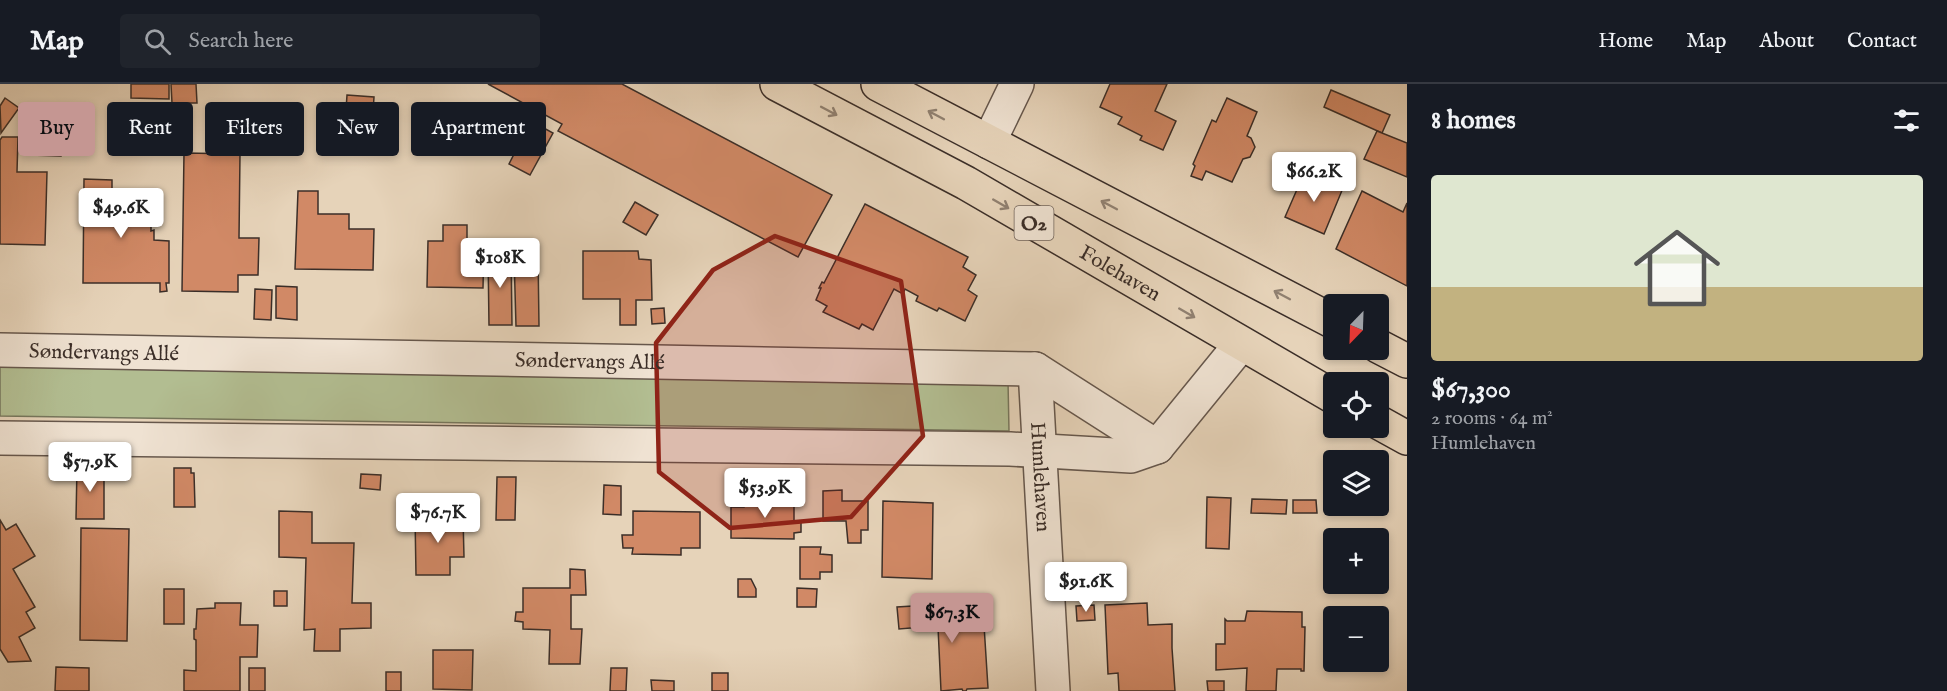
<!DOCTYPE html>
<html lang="en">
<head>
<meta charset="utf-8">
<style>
  body { margin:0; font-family:"IM FELL English",serif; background:#20242c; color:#f1f3f6; height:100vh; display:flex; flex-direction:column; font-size:22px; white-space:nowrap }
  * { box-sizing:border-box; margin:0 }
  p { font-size:20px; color:#9ea1a6 }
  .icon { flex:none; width:33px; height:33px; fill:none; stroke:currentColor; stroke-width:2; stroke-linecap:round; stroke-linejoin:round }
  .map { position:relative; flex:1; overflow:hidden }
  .side { display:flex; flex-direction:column; background:#171b24; width:540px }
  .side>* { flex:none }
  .guide { position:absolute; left:18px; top:18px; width:570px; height:54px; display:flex; gap:12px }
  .needle { width:39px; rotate:203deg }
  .buttons { position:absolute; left:1323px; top:210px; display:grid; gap:12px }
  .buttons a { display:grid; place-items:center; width:66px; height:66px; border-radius:6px; background:#171b24; box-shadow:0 3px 9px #0003; font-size:30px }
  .price { position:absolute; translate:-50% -51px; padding:0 14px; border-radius:6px; background:#fff; color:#222; font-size:20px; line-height:39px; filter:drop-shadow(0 2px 3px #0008) }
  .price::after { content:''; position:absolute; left:50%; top:36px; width:18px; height:14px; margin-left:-9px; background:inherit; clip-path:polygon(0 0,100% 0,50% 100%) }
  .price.current { background:#c59692; color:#111 }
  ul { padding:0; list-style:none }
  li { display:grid; align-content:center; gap:12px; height:318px; padding:0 24px }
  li+li { border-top:2px solid #363941 }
  li span { display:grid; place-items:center; height:186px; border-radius:6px; color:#555 }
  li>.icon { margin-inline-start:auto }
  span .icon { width:108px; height:108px; fill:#fffc; stroke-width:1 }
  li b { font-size:26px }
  h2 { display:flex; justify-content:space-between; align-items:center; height:72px; padding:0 24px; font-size:26px }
  .pill { padding:0 21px; border-radius:6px; background:#171b24; box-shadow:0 3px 9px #0003; font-size:21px; line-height:54px }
  .pill.current { background:#c59692; color:#111 }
  header { display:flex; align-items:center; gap:36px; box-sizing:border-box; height:84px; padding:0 30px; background:#171b24; border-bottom:2px solid #363941 }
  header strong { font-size:28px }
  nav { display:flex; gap:33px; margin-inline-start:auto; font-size:21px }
  .search { width:420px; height:54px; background:#20242c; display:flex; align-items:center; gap:15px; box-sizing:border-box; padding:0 21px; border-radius:6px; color:#9ea1a6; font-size:22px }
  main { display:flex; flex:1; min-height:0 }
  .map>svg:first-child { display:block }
  .green { fill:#b2bd91; stroke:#76765c; stroke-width:1.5 }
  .building { fill:#d18966; stroke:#3b2e28; stroke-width:1.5 }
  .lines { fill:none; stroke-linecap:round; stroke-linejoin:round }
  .minor-casing { stroke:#66574c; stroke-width:36 }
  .primary-casing { stroke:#3b2e28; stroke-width:36 }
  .minor { stroke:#efe2d2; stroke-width:33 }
  .primary { stroke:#e6d3b9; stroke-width:33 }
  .oneway { stroke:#908070 }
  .marked { fill:#8f2418; fill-opacity:0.2; stroke:#8f2418; stroke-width:4.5; stroke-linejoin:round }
  .labels { text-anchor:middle; stroke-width:4.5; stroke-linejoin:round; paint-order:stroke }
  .shield { fill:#efe2d2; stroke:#71645b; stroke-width:1.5 }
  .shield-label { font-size:20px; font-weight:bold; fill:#3b2e28 }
  .street-label { font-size:21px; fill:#3b2e28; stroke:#efe2d2 }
</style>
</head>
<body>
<header>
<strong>Map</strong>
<div class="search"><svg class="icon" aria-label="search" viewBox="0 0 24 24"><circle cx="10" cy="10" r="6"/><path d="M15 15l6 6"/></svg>Search here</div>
<nav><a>Home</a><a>Map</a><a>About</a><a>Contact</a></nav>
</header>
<main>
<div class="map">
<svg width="1407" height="607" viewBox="0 0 1407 607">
  <rect width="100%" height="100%" fill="#e6d3b9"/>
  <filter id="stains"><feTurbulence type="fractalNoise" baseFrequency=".00333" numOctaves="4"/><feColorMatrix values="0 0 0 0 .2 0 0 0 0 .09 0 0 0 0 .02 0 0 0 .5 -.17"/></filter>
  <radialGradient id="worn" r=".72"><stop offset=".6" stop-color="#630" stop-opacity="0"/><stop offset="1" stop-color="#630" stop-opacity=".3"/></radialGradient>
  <!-- green -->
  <path class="green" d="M 0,279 L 1008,297 L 1009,347 L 0,332 Z"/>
  <!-- building -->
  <g class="building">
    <path d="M 131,0 L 169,0 L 169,15 L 131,14 Z"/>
    <path d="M 171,0 L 196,0 L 197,19 L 172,19 Z"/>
    <path d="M 488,0 L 622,0 L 832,111 L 798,173 L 558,47 L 562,40 Z"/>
    <path d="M 1110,0 L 1167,0 L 1155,27 L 1176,37 L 1163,66 L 1140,56 L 1142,52 L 1118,40 L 1122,33 L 1100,23 Z"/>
    <path d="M 1331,6 L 1390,31 L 1382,49 L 1324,23 Z"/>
    <path d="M 347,11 L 374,13 L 371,58 L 344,56 Z"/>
    <path d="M 5,14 L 19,24 L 1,49 L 0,22 Z"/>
    <path d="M 1227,14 L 1257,28 L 1247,52 L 1251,54 L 1255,63 L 1250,73 L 1243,75 L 1232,98 L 1206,87 L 1202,96 L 1191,92 L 1195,82 L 1193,80 L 1212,36 L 1216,38 Z"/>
    <path d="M 32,31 L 62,33 L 61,72 L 30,71 Z"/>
    <path d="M 531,37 L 553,49 L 530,91 L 509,80 Z"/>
    <path d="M 1377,47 L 1407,59 L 1407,93 L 1364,75 Z"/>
    <path d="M 2,53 L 18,53 L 17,88 L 47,88 L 45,161 L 0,160 L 0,56 Z"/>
    <path d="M 184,69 L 240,70 L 239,154 L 259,154 L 258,191 L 238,191 L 238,208 L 182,207 Z"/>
    <path d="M 1305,87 L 1343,104 L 1324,150 L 1285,133 Z"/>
    <path d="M 84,95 L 112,96 L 112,117 L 120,117 L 121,110 L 148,111 L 148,117 L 151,117 L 151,130 L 154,130 L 154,135 L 151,135 L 151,147 L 154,146 L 154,156 L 169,157 L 169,199 L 166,199 L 167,207 L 160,208 L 160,199 L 83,199 Z"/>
    <path d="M 298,107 L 318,107 L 318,130 L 349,130 L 349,145 L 374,145 L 373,186 L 295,185 Z"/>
    <path d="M 1362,107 L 1403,128 L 1407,119 L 1407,202 L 1336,165 Z"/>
    <path d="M 635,118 L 658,131 L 646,151 L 623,138 Z"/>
    <path d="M 865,120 L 968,173 L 963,183 L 976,191 L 968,206 L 977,212 L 965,237 L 939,224 L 937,227 L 916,217 L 918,212 L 905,205 L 903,210 L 894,205 L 873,246 L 862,240 L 859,245 L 823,228 L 827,222 L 816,216 L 821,204 L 819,204 L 822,198 L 824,199 Z"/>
    <path d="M 443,141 L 467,141 L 467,157 L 484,158 L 483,204 L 427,203 L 428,157 L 443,157 Z"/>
    <path d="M 583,167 L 638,167 L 639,175 L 651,176 L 652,216 L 636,216 L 636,241 L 620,241 L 620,215 L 583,215 Z"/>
    <path d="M 511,168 L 512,241 L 489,241 L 488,169 Z"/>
    <path d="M 514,171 L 538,171 L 539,242 L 516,242 Z"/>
    <path d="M 276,202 L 297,203 L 297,236 L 276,234 Z"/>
    <path d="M 255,205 L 272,206 L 271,236 L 254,235 Z"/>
    <path d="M 664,224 L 665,239 L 652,240 L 651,225 Z"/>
    <path d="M 77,383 L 104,384 L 104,435 L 76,435 Z"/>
    <path d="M 174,384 L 191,384 L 191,389 L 194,389 L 195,423 L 174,423 Z"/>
    <path d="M 361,390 L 381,391 L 380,406 L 360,404 Z"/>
    <path d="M 497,393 L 516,393 L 515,436 L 496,436 Z"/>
    <path d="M 604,401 L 621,402 L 621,431 L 603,430 Z"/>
    <path d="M 842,406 L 842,417 L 868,417 L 868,446 L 861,446 L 861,459 L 848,459 L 846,437 L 823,437 L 823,407 Z"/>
    <path d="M 744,413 L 794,414 L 794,438 L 801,438 L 801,448 L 794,449 L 794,455 L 731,454 L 731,423 L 744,423 Z"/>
    <path d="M 1207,413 L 1231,414 L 1229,465 L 1206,464 Z"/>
    <path d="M 1252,415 L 1287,416 L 1286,430 L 1251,429 Z"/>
    <path d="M 1293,416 L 1316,416 L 1317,429 L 1293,429 Z"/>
    <path d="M 883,417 L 933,419 L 932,495 L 882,493 Z"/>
    <path d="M 279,427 L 312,428 L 312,459 L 354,459 L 352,519 L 371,519 L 371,544 L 340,545 L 340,567 L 314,567 L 315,545 L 304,546 L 306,474 L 279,473 Z"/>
    <path d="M 633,427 L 700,428 L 700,464 L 681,464 L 681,471 L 632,470 L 633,464 L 623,464 L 622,451 L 633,451 Z"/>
    <path d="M 415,432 L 463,433 L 464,473 L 450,473 L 450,491 L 416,491 Z"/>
    <path d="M 0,436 L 6,446 L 16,440 L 35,472 L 13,485 L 35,523 L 26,528 L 35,544 L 19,553 L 31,577 L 8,578 L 0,565 Z"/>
    <path d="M 81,444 L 129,445 L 127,557 L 80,556 Z"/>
    <path d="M 800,463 L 821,463 L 820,470 L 832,471 L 832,488 L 820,488 L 820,495 L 800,495 Z"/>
    <path d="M 570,485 L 585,486 L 586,511 L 571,511 L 571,545 L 582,545 L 580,580 L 549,580 L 550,546 L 523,545 L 523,538 L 515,537 L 516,528 L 523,528 L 523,504 L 570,504 Z"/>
    <path d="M 738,495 L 751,495 L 756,505 L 756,513 L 738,513 Z"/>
    <path d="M 797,504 L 817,505 L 816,523 L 797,523 Z"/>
    <rect x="164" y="505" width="20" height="35"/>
    <rect x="274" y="507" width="13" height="15"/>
    <path d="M 215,519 L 241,519 L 240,541 L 258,541 L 257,573 L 240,573 L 240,607 L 184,607 L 184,586 L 196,587 L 196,556 L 194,555 L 194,545 L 196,545 L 197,525 L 215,524 Z"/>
    <path d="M 962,519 L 964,541 L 984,541 L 988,604 L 967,605 L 966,607 L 963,607 L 962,605 L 941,607 L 938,543 L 959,542 L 959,540 L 899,545 L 897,523 Z"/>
    <path d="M 1147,519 L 1148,541 L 1172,540 L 1172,564 L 1175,607 L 1119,607 L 1118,589 L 1108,590 L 1105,521 Z"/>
    <path d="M 1094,521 L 1095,536 L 1077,537 L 1076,522 Z"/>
    <path d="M 1247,527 L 1302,528 L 1302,543 L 1305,543 L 1304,587 L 1301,587 L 1301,585 L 1277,585 L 1276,607 L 1246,607 L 1247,584 L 1216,586 L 1216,560 L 1225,560 L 1225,535 L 1227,537 L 1245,537 Z"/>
    <path d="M 433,566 L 473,566 L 472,606 L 433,605 Z"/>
    <path d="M 56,583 L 89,584 L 89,607 L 55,607 Z"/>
    <rect x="249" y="584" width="16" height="23"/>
    <path d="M 611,584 L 627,584 L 626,607 L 610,607 Z"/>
    <rect x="386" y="588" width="15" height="19"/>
    <rect x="712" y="589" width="16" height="18"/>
    <path d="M 651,596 L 674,597 L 674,607 L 652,607 Z"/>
    <path d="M 1207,597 L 1224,597 L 1224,607 L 1208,607 Z"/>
  </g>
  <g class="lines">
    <!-- minor casing -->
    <g class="minor-casing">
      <g id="minor">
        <path d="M 989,58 L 1017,0"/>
        <path id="s1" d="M 0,266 L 1035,285 L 1157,363"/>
        <path id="s2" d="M 1035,285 L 1053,607"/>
        <path d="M 0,354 L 1010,365 L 1131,372 L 1157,363 L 1241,260"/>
      </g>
    </g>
    <!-- primary casing -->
    <g class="primary-casing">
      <g id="primary">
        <path id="s3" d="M 777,0 L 966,99 L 1334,313"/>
        <path d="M 878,0 L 1334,238"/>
        <path d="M 1378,262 L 1407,277"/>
        <path d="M 1378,338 L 1407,354"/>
      </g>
    </g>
    <!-- minor -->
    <use href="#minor" class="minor"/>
    <!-- primary -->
    <use href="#primary" class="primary"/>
  </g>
  <!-- one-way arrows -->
  <defs><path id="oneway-shaft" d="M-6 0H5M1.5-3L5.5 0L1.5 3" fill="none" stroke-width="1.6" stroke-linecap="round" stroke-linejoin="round" transform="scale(1.5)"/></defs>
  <g class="oneway">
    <use href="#oneway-shaft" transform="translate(829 27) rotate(28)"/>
    <use href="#oneway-shaft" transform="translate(936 31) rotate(-152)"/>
    <use href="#oneway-shaft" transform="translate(1001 120) rotate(30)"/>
    <use href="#oneway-shaft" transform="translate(1109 121) rotate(-152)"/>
    <use href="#oneway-shaft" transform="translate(1282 211) rotate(-152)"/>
    <use href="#oneway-shaft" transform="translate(1187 229) rotate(30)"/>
  </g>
  <!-- marked area -->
  <path class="marked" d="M 775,152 L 901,197 L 923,352 L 851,433 L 730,444 L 659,388 L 656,259 L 713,186 Z"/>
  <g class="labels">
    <!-- shield labels -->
    <rect class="shield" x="1014.5" y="122" width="39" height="34" rx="4.5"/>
    <g class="shield-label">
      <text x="1034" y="146">O2</text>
    </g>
    <!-- street labels -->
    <g class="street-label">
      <text dy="7" stroke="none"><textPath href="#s3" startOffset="392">Folehaven</textPath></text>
      <text dy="7" stroke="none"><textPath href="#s1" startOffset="104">Søndervangs Allé</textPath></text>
      <text dy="7" stroke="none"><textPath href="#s1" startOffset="590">Søndervangs Allé</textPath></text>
      <text dy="7" stroke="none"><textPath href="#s2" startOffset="108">Humlehaven</textPath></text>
    </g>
  </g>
  <rect width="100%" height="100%" filter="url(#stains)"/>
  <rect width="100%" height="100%" fill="url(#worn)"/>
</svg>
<div class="buttons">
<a><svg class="needle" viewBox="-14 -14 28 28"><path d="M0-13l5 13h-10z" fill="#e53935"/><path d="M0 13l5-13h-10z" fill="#9ea1a6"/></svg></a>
<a><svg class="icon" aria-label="locate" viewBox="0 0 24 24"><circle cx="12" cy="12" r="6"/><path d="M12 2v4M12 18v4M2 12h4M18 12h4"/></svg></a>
<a><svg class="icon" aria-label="layers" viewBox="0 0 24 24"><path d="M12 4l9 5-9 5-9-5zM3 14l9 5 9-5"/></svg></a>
<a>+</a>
<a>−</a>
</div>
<b class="price" style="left:1314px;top:119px">$66.2K</b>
<b class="price" style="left:121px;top:155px">$49.6K</b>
<b class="price" style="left:500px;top:205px">$108K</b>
<b class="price" style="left:90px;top:409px">$57.9K</b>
<b class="price" style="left:765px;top:435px">$53.9K</b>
<b class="price" style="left:438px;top:460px">$76.7K</b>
<b class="price" style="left:1086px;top:529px">$91.6K</b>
<b class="price current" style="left:952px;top:560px">$67.3K</b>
<div class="guide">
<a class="pill current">Buy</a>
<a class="pill">Rent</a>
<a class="pill">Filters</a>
<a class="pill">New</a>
<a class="pill">Apartment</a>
</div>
</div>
<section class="side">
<h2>8 homes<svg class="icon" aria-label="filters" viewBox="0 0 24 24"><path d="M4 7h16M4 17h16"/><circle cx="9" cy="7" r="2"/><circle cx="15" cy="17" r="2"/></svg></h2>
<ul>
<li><span style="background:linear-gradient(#dfe7d0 60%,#c2b280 0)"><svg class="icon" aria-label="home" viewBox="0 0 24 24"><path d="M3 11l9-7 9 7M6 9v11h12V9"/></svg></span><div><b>$67,300</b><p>2 rooms · 64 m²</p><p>Humlehaven</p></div></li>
</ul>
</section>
</main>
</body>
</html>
